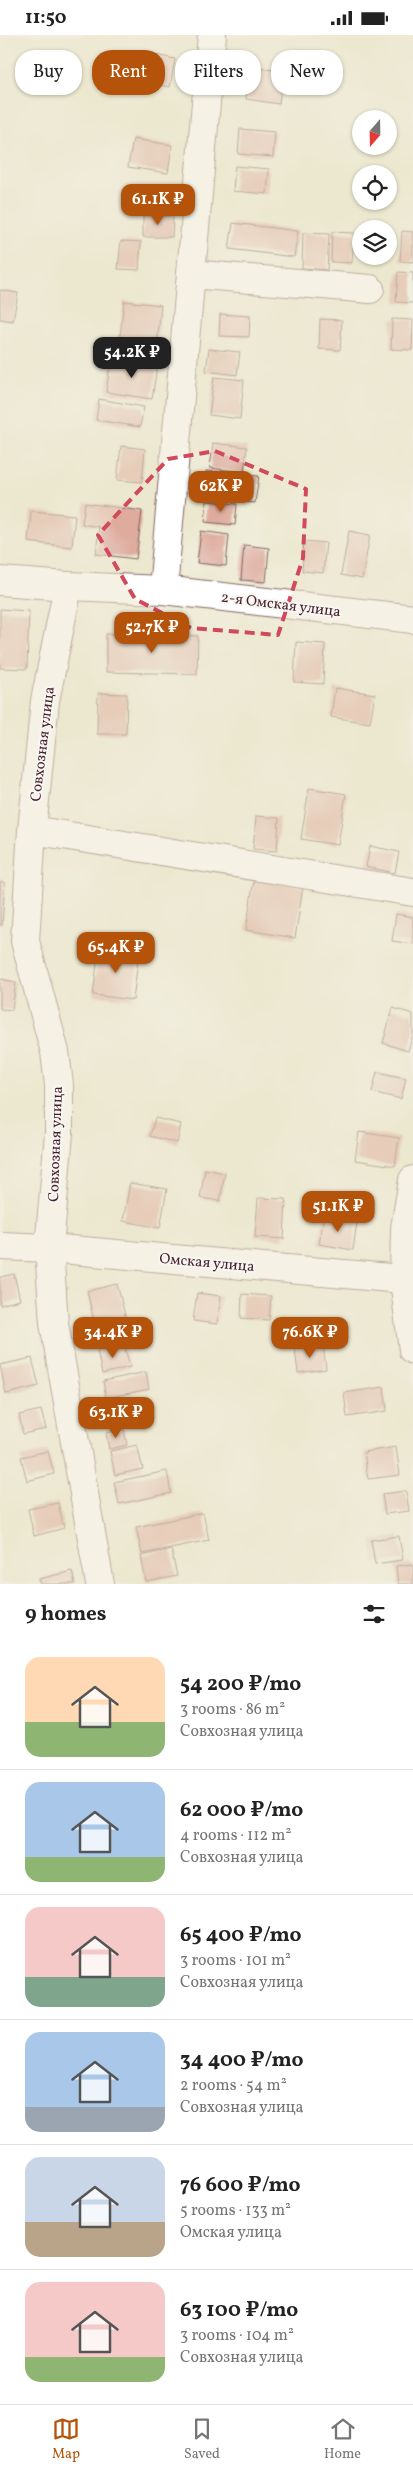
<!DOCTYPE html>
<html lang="en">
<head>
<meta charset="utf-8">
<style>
  body { margin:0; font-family:Vollkorn,serif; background:#f2f2f2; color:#222; height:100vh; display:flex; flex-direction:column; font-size:19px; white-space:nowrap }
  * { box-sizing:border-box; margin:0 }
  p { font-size:16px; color:#767676 }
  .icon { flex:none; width:28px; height:28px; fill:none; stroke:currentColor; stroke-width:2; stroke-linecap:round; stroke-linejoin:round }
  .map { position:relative; height:1549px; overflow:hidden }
  .drawer { display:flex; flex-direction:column; background:#fff; flex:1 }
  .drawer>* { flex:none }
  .hud { position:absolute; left:15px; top:15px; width:384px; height:45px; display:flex; gap:10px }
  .needle { width:32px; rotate:200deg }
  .controls { position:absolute; left:352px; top:75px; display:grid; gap:10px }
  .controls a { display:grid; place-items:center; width:45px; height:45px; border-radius:50%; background:#fff; box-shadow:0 1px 4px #0004; font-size:25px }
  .price { position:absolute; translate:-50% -42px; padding:0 11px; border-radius:10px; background:#b45309; color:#fff; font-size:16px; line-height:32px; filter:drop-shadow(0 1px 2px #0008) }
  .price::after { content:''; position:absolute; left:50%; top:30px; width:15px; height:11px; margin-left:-8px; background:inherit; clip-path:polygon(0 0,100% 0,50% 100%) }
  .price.current { background:#222; color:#fff }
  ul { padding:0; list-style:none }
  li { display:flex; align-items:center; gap:15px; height:125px; padding:0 25px }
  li+li { border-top:1px solid #e0e0e0 }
  li span { display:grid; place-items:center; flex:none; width:140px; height:100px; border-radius:15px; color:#555 }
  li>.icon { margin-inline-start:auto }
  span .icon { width:60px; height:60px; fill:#fffc; stroke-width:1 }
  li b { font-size:21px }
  h2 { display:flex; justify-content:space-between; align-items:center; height:60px; padding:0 25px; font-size:21px }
  .pill { padding:0 18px; border-radius:20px; background:#fff; box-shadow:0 1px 4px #0004; font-size:18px; line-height:45px }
  .pill.current { background:#b45309; color:#fff }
  .status { display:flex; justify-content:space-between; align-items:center; height:35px; padding:0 25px; background:#fff; direction:ltr }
  .status svg { height:14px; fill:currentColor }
  .dock { display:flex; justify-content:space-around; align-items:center; height:70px; border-top:1px solid #e0e0e0; background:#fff; font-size:14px; color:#767676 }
  .dock a { display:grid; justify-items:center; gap:2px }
  .dock .current { color:#b45309 }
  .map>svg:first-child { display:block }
  .building { fill:#deab9d }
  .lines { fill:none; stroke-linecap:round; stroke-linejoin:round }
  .minor-casing { stroke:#836564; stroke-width:30 }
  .minor { stroke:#fff; stroke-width:28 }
  .marked { fill:none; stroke:#d1495b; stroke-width:4; stroke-dasharray:10 6; stroke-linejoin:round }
  .labels { text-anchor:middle; stroke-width:4; stroke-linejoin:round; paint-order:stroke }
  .street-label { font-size:15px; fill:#4a1f2b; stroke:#f6f6f2 }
</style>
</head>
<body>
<div class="status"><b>11:50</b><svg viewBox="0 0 49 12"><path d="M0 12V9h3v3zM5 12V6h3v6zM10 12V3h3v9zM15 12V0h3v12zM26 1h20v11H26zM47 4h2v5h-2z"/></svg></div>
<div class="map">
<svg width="413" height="1549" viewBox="0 0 413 1549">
  <rect width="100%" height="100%" fill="#f6f6f2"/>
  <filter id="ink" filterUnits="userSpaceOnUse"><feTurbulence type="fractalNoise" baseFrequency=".02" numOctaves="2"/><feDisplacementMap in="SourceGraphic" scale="10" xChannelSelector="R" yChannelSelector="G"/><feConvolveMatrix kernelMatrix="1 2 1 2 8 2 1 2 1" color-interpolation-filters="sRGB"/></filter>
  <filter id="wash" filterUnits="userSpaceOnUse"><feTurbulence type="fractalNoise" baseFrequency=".0096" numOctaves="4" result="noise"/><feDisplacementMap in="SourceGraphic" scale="20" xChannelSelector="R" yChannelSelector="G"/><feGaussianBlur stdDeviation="1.12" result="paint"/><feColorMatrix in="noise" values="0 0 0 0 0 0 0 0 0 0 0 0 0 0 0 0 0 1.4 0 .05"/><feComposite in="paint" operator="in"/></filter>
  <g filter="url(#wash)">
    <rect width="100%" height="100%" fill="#ece8cf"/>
    <g id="blocks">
      <!-- building -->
      <g class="building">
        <path d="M 155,20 L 175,24 L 170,52 L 150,48 Z"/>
        <path d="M 250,32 L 283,36 L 279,69 L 246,64 Z"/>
        <path d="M 240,94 L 275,97 L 273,122 L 238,119 Z"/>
        <path d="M 133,104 L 172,110 L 168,138 L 128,132 Z"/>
        <path d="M 235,131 L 269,134 L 267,159 L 233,156 Z"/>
        <path d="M 143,180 L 173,181 L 172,202 L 143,202 Z"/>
        <path d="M 233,188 L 298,196 L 294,222 L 229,214 Z"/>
        <path d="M 402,196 L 413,197 L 413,227 L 400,226 Z"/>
        <path d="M 332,197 L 354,198 L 352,228 L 331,227 Z"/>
        <path d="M 303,198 L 329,199 L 327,235 L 302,233 Z"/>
        <path d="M 121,206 L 141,207 L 139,235 L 118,234 Z"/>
        <path d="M 398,237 L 413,238 L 413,268 L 396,267 Z"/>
        <path d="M 0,255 L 18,258 L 13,286 L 0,284 Z"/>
        <path d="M 124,266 L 161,270 L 156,322 L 118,318 Z"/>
        <path d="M 220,279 L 250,281 L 249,302 L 219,301 Z"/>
        <path d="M 320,284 L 342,285 L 340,315 L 319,314 Z"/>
        <path d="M 392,284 L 413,285 L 412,315 L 391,314 Z"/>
        <path d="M 209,314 L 240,317 L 237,340 L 206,336 Z"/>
        <path d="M 111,324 L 157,331 L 152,364 L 106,357 Z"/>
        <path d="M 214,342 L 244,345 L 240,384 L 209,380 Z"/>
        <path d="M 99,364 L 144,372 L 140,392 L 96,385 Z"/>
        <path d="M 213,408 L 247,412 L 244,437 L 210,433 Z"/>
        <path d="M 121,411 L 145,414 L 142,447 L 117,445 Z"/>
        <path d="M 206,436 L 259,441 L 255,468 L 203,462 Z"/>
        <path d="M 207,466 L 237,469 L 235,490 L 205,487 Z"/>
        <path d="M 85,468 L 142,476 L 136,524 L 96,519 L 99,492 L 82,489 Z"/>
        <path d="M 31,476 L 75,480 L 72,512 L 28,507 Z"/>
        <path d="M 201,496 L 229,500 L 226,531 L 197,528 Z"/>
        <path d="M 349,496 L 370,500 L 362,544 L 341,540 Z"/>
        <path d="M 304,506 L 326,508 L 323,538 L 302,536 Z"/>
        <path d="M 244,510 L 269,513 L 266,547 L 241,545 Z"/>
        <path d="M 0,574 L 29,576 L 27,634 L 0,633 Z"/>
        <path d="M 106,599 L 198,601 L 197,639 L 106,637 Z"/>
        <path d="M 296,607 L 325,609 L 323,649 L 294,647 Z"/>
        <path d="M 335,653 L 375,659 L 370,688 L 331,682 Z"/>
        <path d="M 98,658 L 127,659 L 126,699 L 97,699 Z"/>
        <path d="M 309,753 L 346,759 L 338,810 L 301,804 Z"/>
        <path d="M 256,781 L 279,783 L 277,816 L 253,814 Z"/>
        <path d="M 370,811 L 399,817 L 395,838 L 366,832 Z"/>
        <path d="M 254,844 L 303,852 L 295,903 L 246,895 Z"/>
        <path d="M 0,847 L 5,847 L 2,890 L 0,890 Z"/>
        <path d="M 396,879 L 413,882 L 413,909 L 392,906 Z"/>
        <path d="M 99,913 L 139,917 L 133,965 L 93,960 Z"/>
        <path d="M 0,944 L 16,947 L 12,975 L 0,974 Z"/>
        <path d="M 393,973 L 413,979 L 413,999 L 408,1016 L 383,1008 Z"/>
        <path d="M 377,1037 L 406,1043 L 401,1064 L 372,1057 Z"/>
        <path d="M 155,1083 L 181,1089 L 177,1108 L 150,1101 Z"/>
        <path d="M 359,1097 L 399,1103 L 395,1131 L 355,1125 Z"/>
        <path d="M 205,1134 L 225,1138 L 220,1166 L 200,1163 Z"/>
        <path d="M 130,1148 L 167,1154 L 160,1193 L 123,1186 Z"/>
        <path d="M 258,1163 L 286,1164 L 284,1204 L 255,1202 Z"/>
        <path d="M 324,1181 L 357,1187 L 353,1215 L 319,1209 Z"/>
        <path d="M 14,1239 L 20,1265 L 0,1270 L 0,1242 Z"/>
        <path d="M 117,1249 L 126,1284 L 95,1291 L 87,1256 Z"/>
        <path d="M 197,1258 L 221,1261 L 217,1289 L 193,1286 Z"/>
        <path d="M 242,1259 L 271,1261 L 269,1285 L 241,1283 Z"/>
        <path d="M 124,1309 L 130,1332 L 102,1339 L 97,1315 Z"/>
        <path d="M 323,1310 L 326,1334 L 298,1338 L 295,1314 Z"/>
        <path d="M 32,1323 L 39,1351 L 6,1359 L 0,1330 Z"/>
        <path d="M 146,1337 L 149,1354 L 106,1363 L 103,1346 Z"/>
        <path d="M 384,1352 L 387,1376 L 347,1382 L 344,1358 Z"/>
        <path d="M 41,1375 L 46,1394 L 23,1399 L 19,1380 Z"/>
        <path d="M 124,1394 L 127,1410 L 109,1414 L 106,1398 Z"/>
        <path d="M 137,1410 L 143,1434 L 115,1440 L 110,1416 Z"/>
        <path d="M 396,1412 L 400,1440 L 368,1444 L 364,1417 Z"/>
        <path d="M 48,1416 L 54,1439 L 27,1446 L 21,1422 Z"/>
        <path d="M 167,1436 L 171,1458 L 119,1469 L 114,1447 Z"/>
        <path d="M 406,1456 L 409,1476 L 385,1479 L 382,1459 Z"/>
        <path d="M 58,1468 L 64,1493 L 34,1501 L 28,1474 Z"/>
        <path d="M 203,1478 L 209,1505 L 142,1519 L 136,1492 Z"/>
        <path d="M 399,1501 L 403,1525 L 375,1529 L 371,1505 Z"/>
        <path d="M 171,1514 L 177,1541 L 146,1547 L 141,1521 Z"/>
        <path d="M 413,1529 L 413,1549 L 398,1549 L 396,1531 Z"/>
        <path d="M 72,1536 L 75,1549 L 41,1549 L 39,1544 Z"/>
      </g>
    </g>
  </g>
  <g filter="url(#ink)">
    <use href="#blocks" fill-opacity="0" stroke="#836564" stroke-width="1"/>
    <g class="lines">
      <!-- minor casing -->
      <g class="minor-casing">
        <g id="minor">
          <path d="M 191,239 L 370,254"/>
          <path d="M 0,546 L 68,551 L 163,555 L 413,584"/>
          <path d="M 68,551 L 45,666 L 32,795 L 25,906 L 55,1017 L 59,1050 L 59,1098 L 49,1213 L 54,1288 L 100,1549"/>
          <path d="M 163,555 L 212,0"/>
          <path d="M 32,795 L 413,857"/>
          <path d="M 413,1145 L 405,1193 L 404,1245 L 413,1315"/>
          <path d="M 0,1211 L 49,1213 L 413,1245"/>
        </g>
      </g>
      <!-- minor -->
      <use href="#minor" class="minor"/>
    </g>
  </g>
  <!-- marked area -->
  <path d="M0 0H413V1549H0ZM 215,416 L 306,454 L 303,523 L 278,600 L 191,593 L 135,564 L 98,500 L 168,424 Z" fill="#ece8cf" fill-opacity=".55" fill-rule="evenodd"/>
  <path class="marked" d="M 215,416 L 306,454 L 303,523 L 278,600 L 191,593 L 135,564 L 98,500 L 168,424 Z"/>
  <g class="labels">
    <!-- street labels -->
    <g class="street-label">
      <text transform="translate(281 569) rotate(7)" y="5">2-я Омская улица</text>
      <text transform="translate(42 709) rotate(-83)" y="5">Совхозная улица</text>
      <text transform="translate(55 1109) rotate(-88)" y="5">Совхозная улица</text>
      <text transform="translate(207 1227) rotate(5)" y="5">Омская улица</text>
    </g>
  </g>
</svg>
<div class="controls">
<a><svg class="needle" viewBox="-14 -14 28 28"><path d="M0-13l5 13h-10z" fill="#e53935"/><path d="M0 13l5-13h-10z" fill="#767676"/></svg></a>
<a><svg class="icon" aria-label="locate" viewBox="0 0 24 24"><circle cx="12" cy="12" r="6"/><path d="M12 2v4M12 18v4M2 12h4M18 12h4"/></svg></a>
<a><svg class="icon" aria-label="layers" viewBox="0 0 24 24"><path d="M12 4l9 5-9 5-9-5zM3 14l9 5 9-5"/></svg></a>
</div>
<b class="price" style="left:158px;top:191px">61.1K ₽</b>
<b class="price current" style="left:132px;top:344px">54.2K ₽</b>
<b class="price" style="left:221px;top:478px">62K ₽</b>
<b class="price" style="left:152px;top:619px">52.7K ₽</b>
<b class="price" style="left:116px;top:939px">65.4K ₽</b>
<b class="price" style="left:338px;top:1198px">51.1K ₽</b>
<b class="price" style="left:113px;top:1324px">34.4K ₽</b>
<b class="price" style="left:310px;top:1324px">76.6K ₽</b>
<b class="price" style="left:116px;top:1404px">63.1K ₽</b>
<div class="hud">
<a class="pill">Buy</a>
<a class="pill current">Rent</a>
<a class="pill">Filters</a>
<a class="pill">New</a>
</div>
</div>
<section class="drawer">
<h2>9 homes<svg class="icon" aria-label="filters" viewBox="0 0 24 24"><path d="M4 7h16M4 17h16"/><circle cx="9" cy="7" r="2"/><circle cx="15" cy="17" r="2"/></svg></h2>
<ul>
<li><span style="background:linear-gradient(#ffd9b3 65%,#8fb573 0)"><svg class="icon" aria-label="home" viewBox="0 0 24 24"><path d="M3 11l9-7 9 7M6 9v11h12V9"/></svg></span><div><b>54 200 ₽/mo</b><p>3 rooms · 86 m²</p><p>Совхозная улица</p></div></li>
<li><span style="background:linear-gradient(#a9c7e8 75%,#8fb573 0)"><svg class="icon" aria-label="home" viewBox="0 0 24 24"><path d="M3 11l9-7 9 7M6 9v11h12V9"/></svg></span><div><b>62 000 ₽/mo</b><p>4 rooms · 112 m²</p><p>Совхозная улица</p></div></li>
<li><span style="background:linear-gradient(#f6c9c9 70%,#7fa58c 0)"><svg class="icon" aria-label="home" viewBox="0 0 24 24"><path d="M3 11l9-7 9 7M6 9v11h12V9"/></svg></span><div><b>65 400 ₽/mo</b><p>3 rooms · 101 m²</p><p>Совхозная улица</p></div></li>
<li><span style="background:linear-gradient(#a9c7e8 75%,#9aa5b1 0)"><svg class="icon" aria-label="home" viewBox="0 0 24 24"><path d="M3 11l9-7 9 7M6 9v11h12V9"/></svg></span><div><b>34 400 ₽/mo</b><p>2 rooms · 54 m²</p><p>Совхозная улица</p></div></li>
<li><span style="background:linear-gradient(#c9d6e8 65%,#b9a48a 0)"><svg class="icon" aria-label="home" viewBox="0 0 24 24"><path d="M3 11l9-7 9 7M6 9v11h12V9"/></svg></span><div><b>76 600 ₽/mo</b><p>5 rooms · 133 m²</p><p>Омская улица</p></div></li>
<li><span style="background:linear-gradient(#f6c9c9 75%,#8fb573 0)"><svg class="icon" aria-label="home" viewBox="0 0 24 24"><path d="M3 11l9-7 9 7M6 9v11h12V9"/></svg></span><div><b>63 100 ₽/mo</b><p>3 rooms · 104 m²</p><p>Совхозная улица</p></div></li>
</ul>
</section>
<nav class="dock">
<a class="current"><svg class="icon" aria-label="map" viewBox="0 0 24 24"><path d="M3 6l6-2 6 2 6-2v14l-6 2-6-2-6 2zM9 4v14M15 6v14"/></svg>Map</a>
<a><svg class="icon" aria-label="saved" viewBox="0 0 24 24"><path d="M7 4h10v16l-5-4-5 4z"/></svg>Saved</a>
<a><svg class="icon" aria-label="home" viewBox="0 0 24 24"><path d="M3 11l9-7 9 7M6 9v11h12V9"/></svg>Home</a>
</nav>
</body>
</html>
